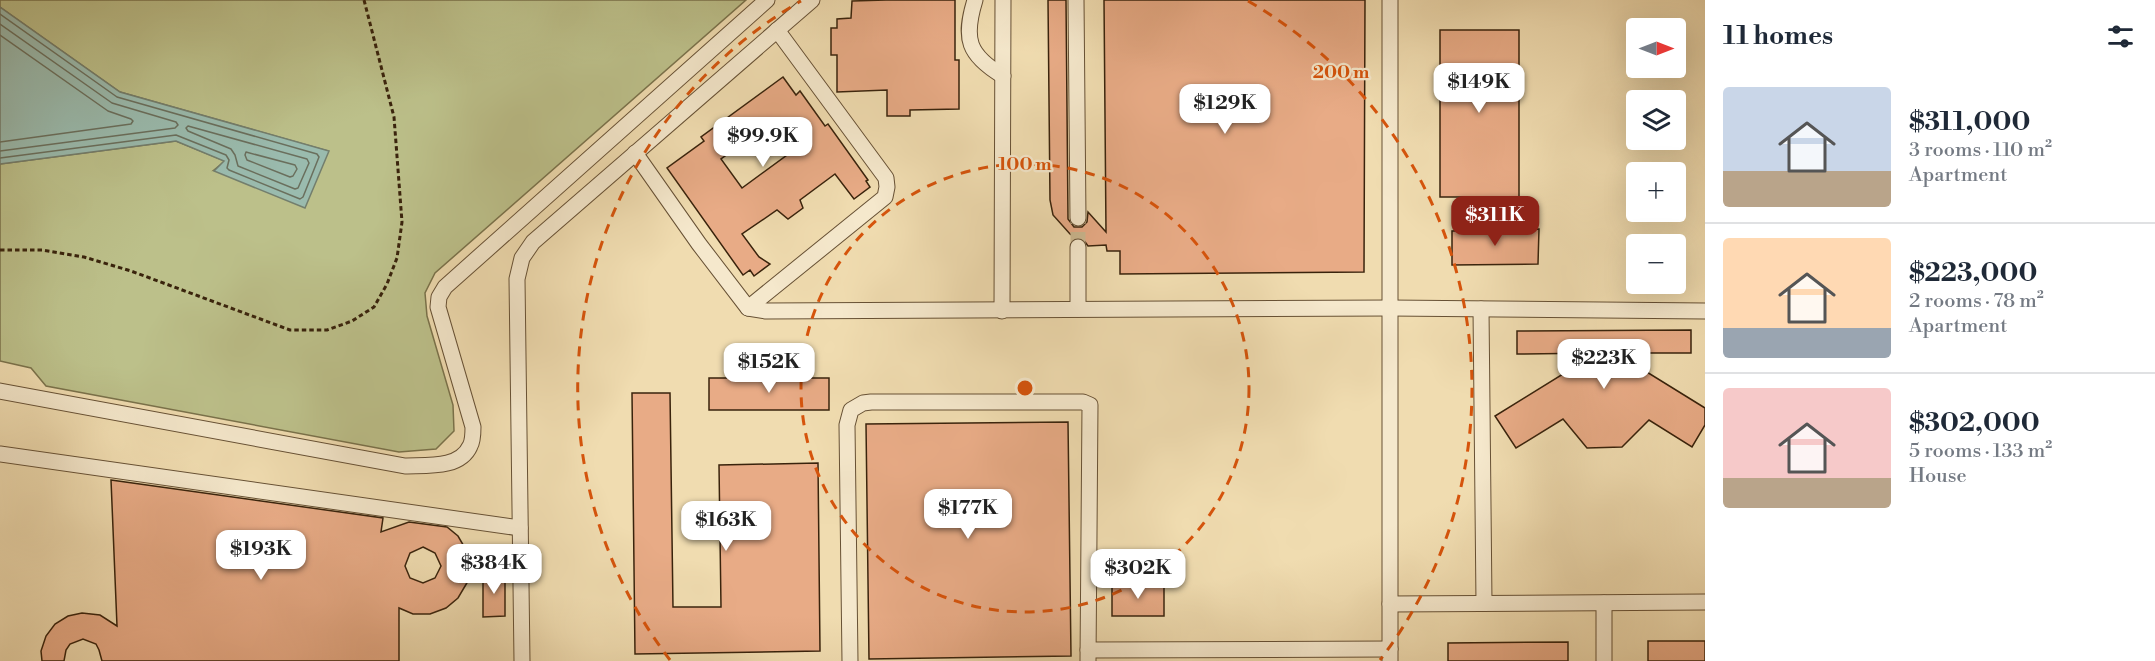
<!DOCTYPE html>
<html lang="en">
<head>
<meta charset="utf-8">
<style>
  body { margin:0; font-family:"Libre Bodoni",serif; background:#f2f2f3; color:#1f2937; height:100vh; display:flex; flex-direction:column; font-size:22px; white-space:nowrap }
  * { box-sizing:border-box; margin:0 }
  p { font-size:20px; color:#747a83 }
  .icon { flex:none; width:33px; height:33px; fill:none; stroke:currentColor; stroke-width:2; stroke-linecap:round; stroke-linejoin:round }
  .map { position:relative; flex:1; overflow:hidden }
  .sheet { display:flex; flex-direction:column; background:#fff; width:450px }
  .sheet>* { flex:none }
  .needle { width:39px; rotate:90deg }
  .fabs { position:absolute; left:1626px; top:18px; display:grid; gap:12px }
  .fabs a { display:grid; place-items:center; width:60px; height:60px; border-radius:6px; background:#fff; box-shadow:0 6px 24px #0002; font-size:30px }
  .price { position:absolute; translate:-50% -51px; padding:0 14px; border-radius:12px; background:#fff; color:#222; font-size:20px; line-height:39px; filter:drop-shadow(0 2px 3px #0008) }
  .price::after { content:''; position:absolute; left:50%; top:36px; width:18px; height:14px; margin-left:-9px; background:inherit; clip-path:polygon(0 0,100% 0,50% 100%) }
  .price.on { background:#8f2418; color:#fff }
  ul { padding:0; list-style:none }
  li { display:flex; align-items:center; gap:18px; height:150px; padding:0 18px }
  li+li { border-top:2px solid #e0e1e3 }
  li span { display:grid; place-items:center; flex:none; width:168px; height:120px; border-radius:6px; color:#555 }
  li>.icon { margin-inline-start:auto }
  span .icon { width:72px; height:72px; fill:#fffc; stroke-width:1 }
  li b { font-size:26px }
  h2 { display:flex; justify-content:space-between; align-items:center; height:72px; padding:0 18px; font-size:26px }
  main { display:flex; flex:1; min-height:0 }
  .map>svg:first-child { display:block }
  .green { fill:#bcc08a; stroke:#7a724b; stroke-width:1.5 }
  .water { fill:#9abbae; stroke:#737e6d; stroke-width:1.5 }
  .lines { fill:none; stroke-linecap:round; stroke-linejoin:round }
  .shore { stroke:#6a6f5d; stroke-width:1.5 }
  .building { fill:#e8ab86; stroke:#39230c; stroke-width:1.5; fill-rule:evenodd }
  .minor-tunnel { stroke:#cbb78f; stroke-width:15; stroke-dasharray:15 8; stroke-linecap:butt }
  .minor-casing { stroke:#675135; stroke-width:17 }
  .path { stroke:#39230c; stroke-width:3; stroke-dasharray:4.5 3; stroke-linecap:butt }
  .minor { stroke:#f5e8cc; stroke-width:15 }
  .ring { fill:none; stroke:#d6540c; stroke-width:3; stroke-dasharray:10 8 }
  .centre { fill:#d6540c; stroke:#f5e8cc; stroke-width:3 }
  .ring-label { font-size:18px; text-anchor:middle; font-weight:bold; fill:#d6540c; stroke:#f5e8cc; stroke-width:4.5; stroke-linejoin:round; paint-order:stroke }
</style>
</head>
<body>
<main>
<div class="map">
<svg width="1705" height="661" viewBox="0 0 1705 661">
  <rect width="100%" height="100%" fill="#f0dcb0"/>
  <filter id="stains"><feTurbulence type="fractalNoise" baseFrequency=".00333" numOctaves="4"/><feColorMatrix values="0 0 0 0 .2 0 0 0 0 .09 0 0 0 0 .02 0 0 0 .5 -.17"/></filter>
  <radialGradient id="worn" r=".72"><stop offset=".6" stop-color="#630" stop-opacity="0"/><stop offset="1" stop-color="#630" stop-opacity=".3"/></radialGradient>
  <!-- green -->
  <path class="green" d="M 0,0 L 746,0 L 435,273 L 425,293 L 427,316 L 453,405 L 454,431 L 436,449 L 399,452 L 46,386 L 31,368 L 0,361 L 0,164 L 176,141 L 225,161 L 214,170 L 328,151 L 120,92 L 0,7 Z"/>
  <!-- water -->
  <path class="water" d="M 0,7 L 120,92 L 329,151 L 305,208 L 214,171 L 224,161 L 176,141 L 0,164 Z"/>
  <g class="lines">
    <!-- shore -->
    <g class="shore">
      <path d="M 0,14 L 117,97 L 317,154 L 319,157 L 303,197 L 300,199 L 229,170 L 227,168 L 229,160 L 226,155 L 176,135 L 0,158"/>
      <path d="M 0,24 L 112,103 L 176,122 L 178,125 L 175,128 L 0,151"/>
      <path d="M 0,35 L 108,111 L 131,119 L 133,121 L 131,124 L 0,142"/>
      <path d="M 188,126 L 307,159 L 309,163 L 298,188 L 295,189 L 238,166 L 235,155 L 231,149 L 188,131 L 186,128 Z"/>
      <path d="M 246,152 L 295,165 L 297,169 L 293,176 L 290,177 L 247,160 L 245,155 Z"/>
    </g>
  </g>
  <!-- building -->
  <g class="building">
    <path d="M 886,0 L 955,0 L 955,60 L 959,60 L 959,109 L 910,110 L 910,116 L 887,116 L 887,90 L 837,92 L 837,55 L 831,55 L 831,28 L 837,28 L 837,19 L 851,18 L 852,1 Z"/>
    <path d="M 1048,0 L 1066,0 L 1068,219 L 1074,227 L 1082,227 L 1087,222 L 1088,212 L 1106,232 L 1104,0 L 1365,0 L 1364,272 L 1120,274 L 1120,251 L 1107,251 L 1106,245 L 1088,246 L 1083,239 L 1076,238 L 1070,234 L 1053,215 L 1050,200 Z"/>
    <rect x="1440" y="30" width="79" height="167"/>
    <path d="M 783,77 L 796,95 L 800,91 L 825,126 L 828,124 L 868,180 L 866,181 L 870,187 L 854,199 L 835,174 L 800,200 L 803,208 L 788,219 L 777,210 L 742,234 L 759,257 L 770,264 L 754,276 L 750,270 L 743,275 L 667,168 L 704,141 L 701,137 ZM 767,126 L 787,155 L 742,188 L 721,159 Z"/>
    <path d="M 1539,229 L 1538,264 L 1452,265 L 1452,231 Z"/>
    <path d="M 1691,330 L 1691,353 L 1616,353 L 1705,408 L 1705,425 L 1692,447 L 1649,420 L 1622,447 L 1587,448 L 1563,419 L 1516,448 L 1495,416 L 1597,353 L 1517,354 L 1517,331 Z"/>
    <rect x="709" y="378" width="120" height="32"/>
    <path d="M 632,393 L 670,393 L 673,607 L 721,607 L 719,465 L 818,463 L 820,651 L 635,654 Z"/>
    <path d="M 1068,422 L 1071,656 L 869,659 L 866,424 Z"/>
    <path d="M 111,480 L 383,518 L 381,532 L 409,522 L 447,527 L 458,536 L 465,548 L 471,576 L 458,598 L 446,608 L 430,614 L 413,614 L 399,608 L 399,661 L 102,661 L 99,650 L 96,644 L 83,639 L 70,644 L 66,650 L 64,661 L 42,661 L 41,651 L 46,636 L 55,624 L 68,616 L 82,613 L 100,615 L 117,626 ZM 423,547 L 435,553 L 441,566 L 435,578 L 423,583 L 410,578 L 405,566 L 410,553 Z"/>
    <path d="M 483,573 L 505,573 L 505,616 L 483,617 Z"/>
    <rect x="1112" y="584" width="52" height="32"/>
    <rect x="1648" y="641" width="57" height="20"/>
    <path d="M 1568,642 L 1568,661 L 1448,661 L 1448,643 Z"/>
  </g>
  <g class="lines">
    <!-- minor-tunnel -->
    <path class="minor-tunnel" d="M 1078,247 L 1078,218"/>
    <!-- minor casing -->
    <g class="minor-casing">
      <g id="minor">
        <path d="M 975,0 C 963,39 968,55 1003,76"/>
        <path d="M 1076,0 L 1078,218"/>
        <path d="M 635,153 L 699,244 L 748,308 L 766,311 L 1390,308 L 1705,311"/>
        <path d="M 1078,247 L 1078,309"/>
        <path d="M 748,308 L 885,197 L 887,187 L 886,178 L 777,30"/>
        <path d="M 1481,309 L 1484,603"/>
        <path d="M 1002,311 L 1003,0"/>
        <path d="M 0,391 L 405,466 C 426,465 460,469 470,446 C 473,441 473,433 473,427 L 438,307 L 439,297 L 445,287 L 767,0"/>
        <path d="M 0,454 L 520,528"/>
        <path d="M 1604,603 L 1604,661"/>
        <path d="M 1390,604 L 1705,602"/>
        <path d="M 1088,650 L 1390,649"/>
        <path d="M 522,661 L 517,279 L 522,258 L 533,242 L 812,0"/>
        <path d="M 850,661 L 847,425 L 851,410 L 863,403 L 871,402 L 1083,402 L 1090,405 L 1088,661"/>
        <path d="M 1390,661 L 1390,0"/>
      </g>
    </g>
    <!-- path -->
    <path class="path" d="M 0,250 L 42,250 L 84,257 L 131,271 L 290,330 L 327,330 L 352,321 L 374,307 L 387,284 L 397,258 L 402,222 L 394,117 L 364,0"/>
    <!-- minor -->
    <use href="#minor" class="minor"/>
  </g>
  <!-- distance rings -->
  <g class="ring">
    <circle cx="1025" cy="388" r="224"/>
    <path d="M670 660A447 447 0 0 1 801 1M1248 1A447 447 0 0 1 1380 660"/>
  </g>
  <circle cx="1025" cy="388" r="9" class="centre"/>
  <g class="ring-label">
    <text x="1341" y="78">200 m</text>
    <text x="1025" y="170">100 m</text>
  </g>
  <rect width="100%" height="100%" filter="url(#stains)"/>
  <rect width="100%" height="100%" fill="url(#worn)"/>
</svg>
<div class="fabs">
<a><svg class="needle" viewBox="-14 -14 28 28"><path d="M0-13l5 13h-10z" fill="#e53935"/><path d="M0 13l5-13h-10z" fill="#747a83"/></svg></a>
<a><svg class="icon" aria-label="layers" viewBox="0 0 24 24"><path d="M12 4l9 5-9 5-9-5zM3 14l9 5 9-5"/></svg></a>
<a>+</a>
<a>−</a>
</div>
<b class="price" style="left:1479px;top:114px">$149K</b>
<b class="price" style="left:1225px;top:135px">$129K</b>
<b class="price" style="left:763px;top:168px">$99.9K</b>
<b class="price on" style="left:1495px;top:247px">$311K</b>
<b class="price" style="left:1604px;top:390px">$223K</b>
<b class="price" style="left:769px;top:394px">$152K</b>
<b class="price" style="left:968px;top:540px">$177K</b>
<b class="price" style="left:726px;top:552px">$163K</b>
<b class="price" style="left:261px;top:581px">$193K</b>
<b class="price" style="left:494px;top:595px">$384K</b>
<b class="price" style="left:1138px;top:600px">$302K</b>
</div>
<section class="sheet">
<h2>11 homes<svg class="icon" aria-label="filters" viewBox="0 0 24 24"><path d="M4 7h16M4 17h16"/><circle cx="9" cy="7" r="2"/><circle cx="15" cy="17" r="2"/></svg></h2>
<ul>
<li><span style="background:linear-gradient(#c9d6e8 70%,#b9a48a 0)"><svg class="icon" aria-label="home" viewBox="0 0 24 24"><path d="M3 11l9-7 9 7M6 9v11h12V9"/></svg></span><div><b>$311,000</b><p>3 rooms · 110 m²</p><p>Apartment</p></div></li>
<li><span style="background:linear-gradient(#ffd9b3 75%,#9aa5b1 0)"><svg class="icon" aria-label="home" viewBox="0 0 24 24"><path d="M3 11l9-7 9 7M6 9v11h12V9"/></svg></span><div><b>$223,000</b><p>2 rooms · 78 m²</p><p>Apartment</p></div></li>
<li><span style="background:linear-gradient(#f6c9c9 75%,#b9a48a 0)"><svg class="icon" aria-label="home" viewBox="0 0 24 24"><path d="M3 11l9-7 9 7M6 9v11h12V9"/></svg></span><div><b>$302,000</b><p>5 rooms · 133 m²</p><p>House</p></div></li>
</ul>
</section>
</main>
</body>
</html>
